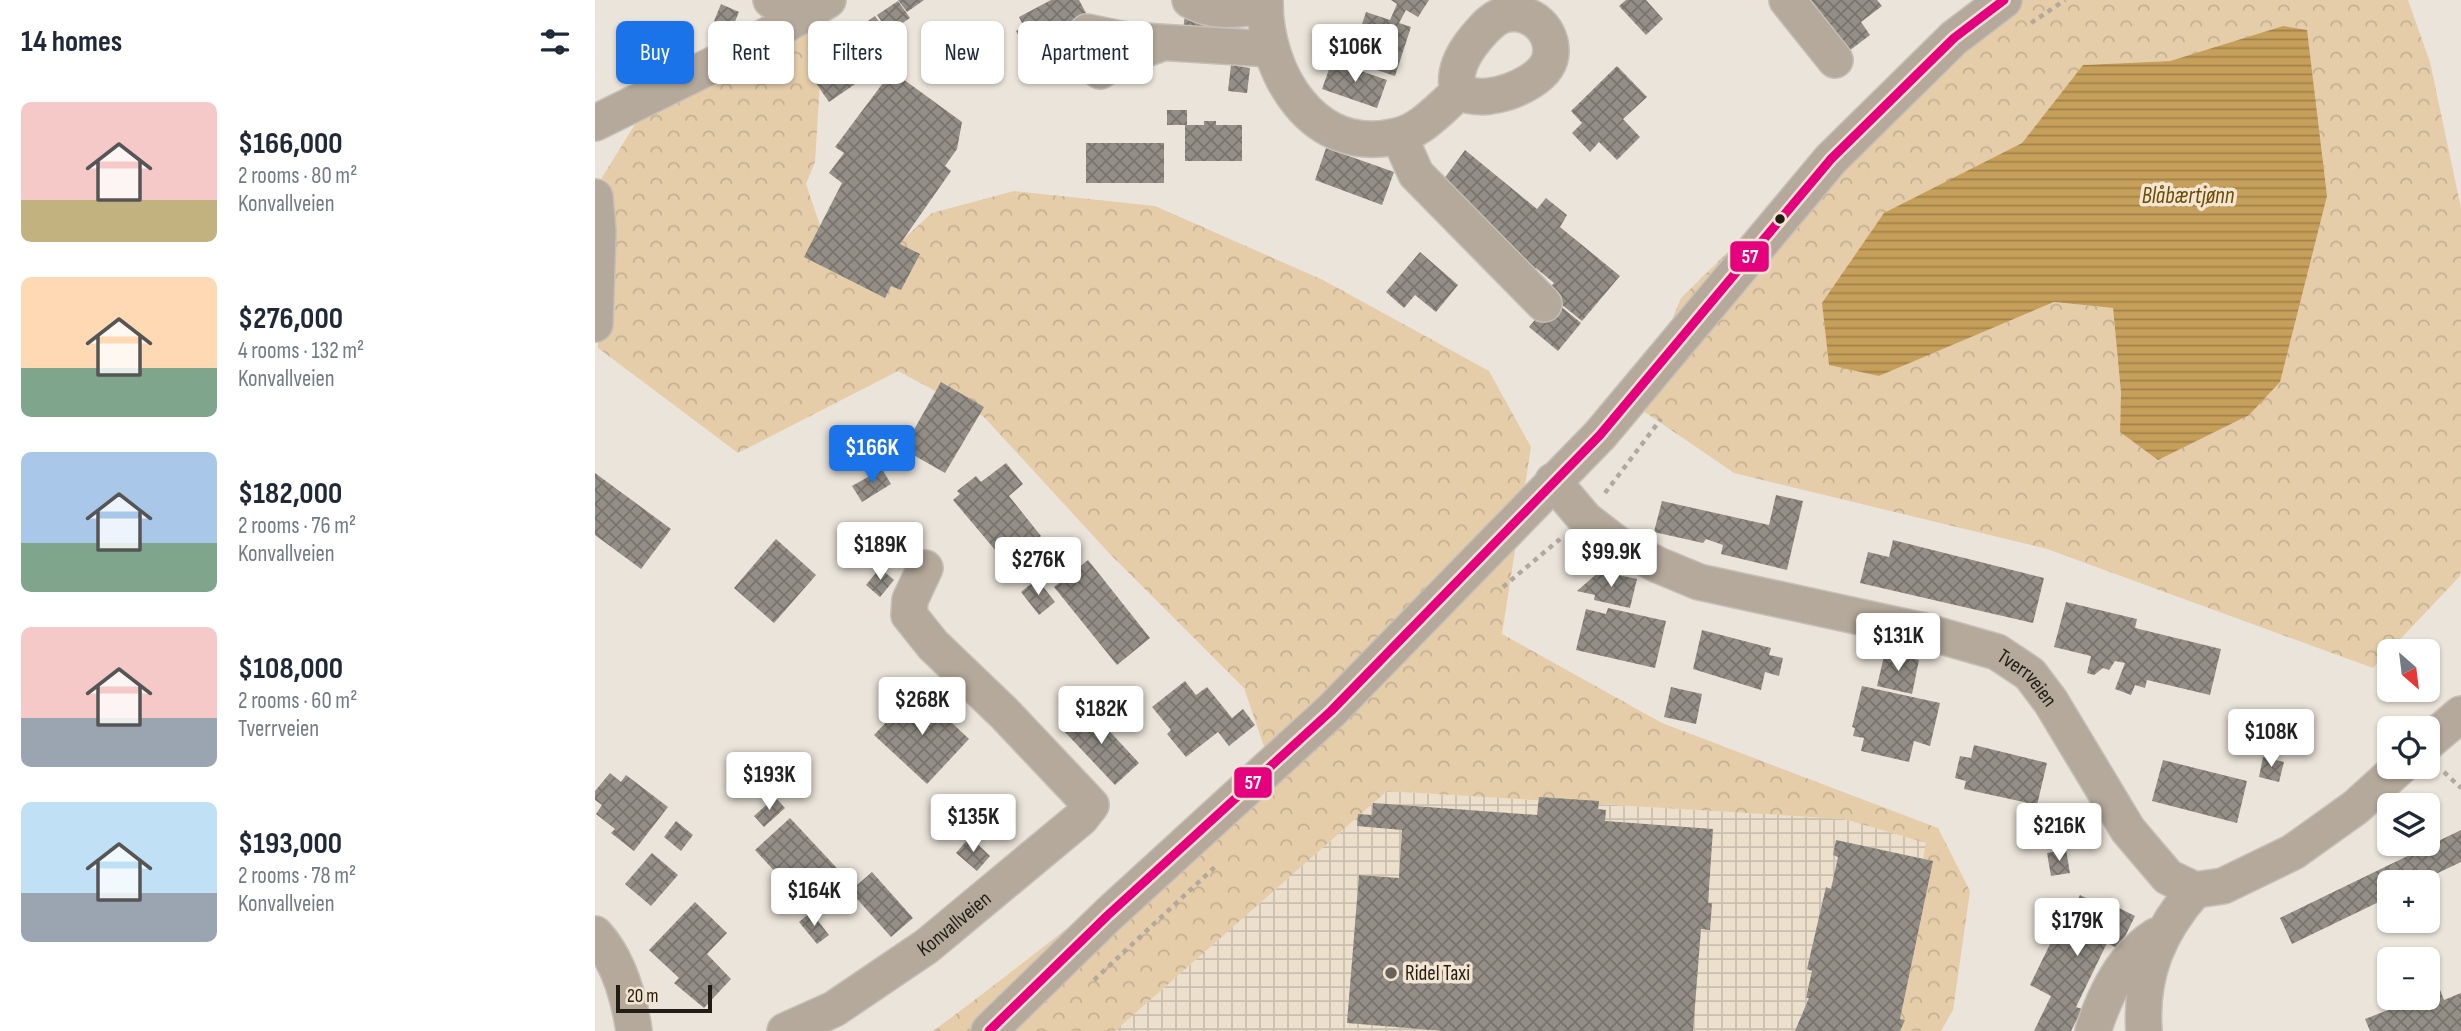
<!DOCTYPE html>
<html lang="en">
<head>
<meta charset="utf-8">
<style>
  body { margin:0; font-family:"Sofia Sans Condensed",sans-serif; background:#f6f6f7; color:#1f2937; height:100vh; display:flex; flex-direction:column; font-size:26px; white-space:nowrap }
  * { box-sizing:border-box; margin:0 }
  p { font-size:23px; color:#747a83 }
  .icon { flex:none; width:38px; height:38px; fill:none; stroke:currentColor; stroke-width:2; stroke-linecap:round; stroke-linejoin:round }
  .map { position:relative; flex:1; overflow:hidden }
  .sheet { display:flex; flex-direction:column; background:#fff; width:595px }
  .sheet>* { flex:none }
  .guide { position:absolute; left:21px; top:21px; width:665px; height:63px; display:flex; gap:14px }
  .needle { width:46px; rotate:152deg }
  .fabs { position:absolute; left:1782px; top:639px; display:grid; gap:14px }
  .fabs a { display:grid; place-items:center; width:63px; height:63px; border-radius:10px; background:#fff; box-shadow:0 2px 5px #0004; font-size:35px }
  .scale { position:absolute; left:21px; bottom:18px; width:96px; box-sizing:border-box; padding-left:7px; border:4px solid #211d15; border-top:0; font-size:19px; line-height:24px; white-space:nowrap; color:#211d15; -webkit-text-stroke:5px #f3e5d2; paint-order:stroke }
  .price { position:absolute; translate:-50% -60px; padding:0 16px; border-radius:7px; background:#fff; color:#222; font-size:23px; line-height:46px; filter:drop-shadow(0 2px 4px #0008) }
  .price::after { content:''; position:absolute; left:50%; top:42px; width:21px; height:16px; margin-left:-10px; background:inherit; clip-path:polygon(0 0,100% 0,50% 100%) }
  .price.selected { background:#1a73e8; color:#fff }
  ul { padding:0; list-style:none }
  li { display:flex; align-items:center; gap:21px; height:175px; padding:0 21px }
  li span { display:grid; place-items:center; flex:none; width:196px; height:140px; border-radius:10px; color:#555 }
  li>.icon { margin-inline-start:auto }
  span .icon { width:84px; height:84px; fill:#fffc; stroke-width:1 }
  li b { font-size:30px }
  h2 { display:flex; justify-content:space-between; align-items:center; height:84px; padding:0 21px; font-size:30px }
  .chip { padding:0 24px; border-radius:10px; background:#fff; box-shadow:0 2px 5px #0004; font-size:24px; line-height:63px }
  .chip.selected { background:#1a73e8; color:#fff }
  main { display:flex; flex:1; min-height:0 }
  .map>svg:first-child { display:block }
  .industrial { fill:url(#industrial-grid) }
  .forest { fill:url(#forest-crowns); fill-rule:evenodd }
  .water { fill:url(#water-rules) }
  .building { fill:url(#building-cross-hatch) }
  .lines { fill:none; stroke-linecap:round; stroke-linejoin:round }
  .minor-casing { stroke:#c5bfb8; stroke-width:38 }
  .path { stroke:#b1a99e; stroke-width:4.5; stroke-dasharray:5 5; stroke-linecap:butt }
  .minor { stroke:#b4a99a; stroke-width:35 }
  .bus-1-casing { stroke:#f3e5d2; stroke-width:14 }
  .bus-1 { stroke:#e5007d; stroke-width:9 }
  .bus-dot { fill:#211d15; stroke:#f3e5d2; stroke-width:2.5 }
  .poi-dot { fill:#68635a; stroke:#f3e5d2; stroke-width:2.5 }
  .labels { text-anchor:middle; stroke-width:7; stroke-linejoin:round; paint-order:stroke }
  .street-label { font-size:21px; fill:#211d15; stroke:#f3e5d2 }
  .poi-label { font-size:21px; fill:#211d15; stroke:#f3e5d2; text-anchor:start }
  .water-label { font-size:23px; font-style:italic; fill:#6d4b01; stroke:#f3e5d2 }
  .line-badge { stroke:#f3e5d2; stroke-width:2.5 }
  .badge-label { font-size:19px; text-anchor:middle; font-weight:bold; fill:#fff }
</style>
</head>
<body>
<main>
<section class="sheet">
<h2>14 homes<svg class="icon" aria-label="filters" viewBox="0 0 24 24"><path d="M4 7h16M4 17h16"/><circle cx="9" cy="7" r="2"/><circle cx="15" cy="17" r="2"/></svg></h2>
<ul>
<li><span style="background:linear-gradient(#f6c9c9 70%,#c2b280 0)"><svg class="icon" aria-label="home" viewBox="0 0 24 24"><path d="M3 11l9-7 9 7M6 9v11h12V9"/></svg></span><div><b>$166,000</b><p>2 rooms · 80 m²</p><p>Konvallveien</p></div></li>
<li><span style="background:linear-gradient(#ffd9b3 65%,#7fa58c 0)"><svg class="icon" aria-label="home" viewBox="0 0 24 24"><path d="M3 11l9-7 9 7M6 9v11h12V9"/></svg></span><div><b>$276,000</b><p>4 rooms · 132 m²</p><p>Konvallveien</p></div></li>
<li><span style="background:linear-gradient(#a9c7e8 65%,#7fa58c 0)"><svg class="icon" aria-label="home" viewBox="0 0 24 24"><path d="M3 11l9-7 9 7M6 9v11h12V9"/></svg></span><div><b>$182,000</b><p>2 rooms · 76 m²</p><p>Konvallveien</p></div></li>
<li><span style="background:linear-gradient(#f6c9c9 65%,#9aa5b1 0)"><svg class="icon" aria-label="home" viewBox="0 0 24 24"><path d="M3 11l9-7 9 7M6 9v11h12V9"/></svg></span><div><b>$108,000</b><p>2 rooms · 60 m²</p><p>Tverrveien</p></div></li>
<li><span style="background:linear-gradient(#bfe0f5 65%,#9aa5b1 0)"><svg class="icon" aria-label="home" viewBox="0 0 24 24"><path d="M3 11l9-7 9 7M6 9v11h12V9"/></svg></span><div><b>$193,000</b><p>2 rooms · 78 m²</p><p>Konvallveien</p></div></li>
</ul>
</section>
<div class="map">
<svg width="1866" height="1031" viewBox="0 0 1866 1031">
  <defs>
    <pattern id="industrial-grid" width="8" height="8" patternUnits="userSpaceOnUse" patternTransform="scale(1.75)"><rect width="8" height="8" fill="#ecdfcc"/><path d="M0 4h8M4 0v8" fill="none" stroke="#cabfae"/></pattern>
    <pattern id="forest-crowns" width="20" height="18" patternUnits="userSpaceOnUse" patternTransform="scale(1.75)"><rect width="20" height="18" fill="#e5cdaa"/><path d="M2 6a3 3 0 1 1 6 0M12 15a3 3 0 1 1 6 0" fill="none" stroke="#c4b091"/></pattern>
    <pattern id="water-rules" width="6" height="5" patternUnits="userSpaceOnUse" patternTransform="scale(1.75)"><rect width="6" height="5" fill="#c6a05b"/><path d="M0 2.5h6" fill="none" stroke="#a0824a"/></pattern>
    <pattern id="building-cross-hatch" width="8" height="8" patternUnits="userSpaceOnUse" patternTransform="scale(1.75)"><rect width="8" height="8" fill="#938e86"/><path d="M0 0l8 8M0 8l8-8" fill="none" stroke="#78736c"/></pattern>
  </defs>
  <rect width="100%" height="100%" fill="#ebe4da"/>
  <!-- industrial -->
  <path class="industrial" d="M 792,791 L 1249,819 L 1332,843 L 1296,1031 L 520,1031 Z"/>
  <!-- forest -->
  <g class="forest">
    <path d="M 230,0 L 220,162 L 211,184 L 230,240 L 304,243 L 337,213 L 419,191 L 560,206 L 728,280 L 894,371 L 936,447 L 907,634 L 1067,723 L 1343,828 L 1375,891 L 1358,1010 L 1346,1031 L 1296,1031 L 1331,843 L 1249,819 L 792,791 L 520,1031 L 338,1031 C 454,946 562,854 676,767 L 649,688 L 514,553 L 389,417 L 303,371 L 143,453 L 3,348 L 0,189 L 66,82 Z"/>
    <path d="M 1402,0 L 1813,0 L 1835,62 L 1866,208 L 1866,569 L 1865,576 L 1778,668 L 1452,549 L 1139,473 L 1041,406 L 1086,298 L 1215,171 ZM 1688,26 L 1525,432 L 1526,393 L 1518,308 L 1459,302 L 1284,376 L 1289,214 L 1427,143 L 1488,65 L 1575,61 Z"/>
  </g>
  <!-- water -->
  <path class="water" d="M 1688,26 L 1712,30 L 1732,196 L 1685,382 L 1654,415 L 1563,460 L 1525,432 L 1526,393 L 1518,308 L 1459,302 L 1284,376 L 1234,365 L 1227,303 L 1289,213 L 1427,143 L 1488,65 L 1575,61 Z"/>
  <!-- building -->
  <g class="building">
    <path d="M 303,0 L 329,0 L 312,12 Z"/>
    <path d="M 456,0 L 484,0 L 491,13 L 481,19 L 489,34 L 445,57 L 438,44 L 430,48 L 421,31 L 429,27 L 424,17 Z"/>
    <path d="M 796,0 L 834,0 L 823,17 L 811,10 L 804,23 L 816,27 L 800,76 L 755,61 L 771,12 L 795,20 L 802,4 Z"/>
    <path d="M 1031,0 L 1051,0 L 1068,19 L 1051,35 L 1024,6 Z"/>
    <path d="M 1214,0 L 1282,0 L 1287,6 L 1266,22 L 1275,35 L 1250,54 Z"/>
    <path d="M 303,1 L 315,18 L 294,32 L 282,15 Z"/>
    <path d="M 126,4 L 144,12 L 137,28 L 119,21 Z"/>
    <path d="M 591,7 L 625,13 L 621,36 L 588,30 Z"/>
    <path d="M 280,16 L 297,40 L 283,50 L 291,62 L 276,73 L 250,37 Z"/>
    <path d="M 247,54 L 266,80 L 234,102 L 216,76 Z"/>
    <path d="M 737,61 L 792,80 L 782,108 L 727,89 Z"/>
    <path d="M 636,65 L 655,68 L 652,93 L 633,91 Z"/>
    <path d="M 1022,66 L 1052,97 L 1028,119 L 1045,137 L 1022,160 L 1004,142 L 995,152 L 977,133 L 987,123 L 976,111 Z"/>
    <path d="M 297,71 L 367,122 L 362,149 L 350,166 L 356,171 L 305,244 L 325,254 L 306,290 L 296,286 L 290,298 L 209,257 L 247,183 L 234,173 L 249,153 L 240,147 Z"/>
    <path d="M 572,110 L 592,110 L 592,125 L 609,125 L 609,121 L 621,121 L 621,125 L 647,125 L 647,161 L 590,161 L 590,125 L 572,125 Z"/>
    <rect x="491" y="143" width="78" height="40"/>
    <path d="M 731,148 L 799,172 L 787,205 L 720,180 Z"/>
    <path d="M 870,150 L 942,209 L 951,198 L 972,215 L 965,227 L 1025,276 L 987,321 L 951,292 L 959,283 L 941,268 L 938,271 L 929,263 L 931,260 L 864,206 L 846,183 Z"/>
    <path d="M 825,252 L 863,285 L 841,312 L 820,295 L 809,308 L 791,292 Z"/>
    <path d="M 957,299 L 986,323 L 963,351 L 934,327 Z"/>
    <path d="M 346,382 L 389,407 L 350,473 L 308,449 Z"/>
    <path d="M 411,463 L 428,484 L 414,496 L 446,536 L 442,540 L 453,554 L 429,573 L 418,559 L 412,564 L 358,500 L 365,494 L 362,491 L 381,476 L 386,482 Z"/>
    <path d="M 287,469 L 296,484 L 267,502 L 257,486 Z"/>
    <path d="M 0,473 L 76,529 L 46,569 L 0,535 Z"/>
    <path d="M 1181,495 L 1208,501 L 1192,570 L 1126,554 L 1128,545 L 1111,539 L 1108,543 L 1059,532 L 1067,501 L 1174,525 Z"/>
    <path d="M 181,539 L 221,575 L 179,623 L 139,588 Z"/>
    <path d="M 1298,540 L 1449,578 L 1438,623 L 1265,583 L 1273,552 L 1294,557 Z"/>
    <path d="M 493,560 L 555,638 L 522,665 L 459,587 Z"/>
    <path d="M 285,568 L 299,580 L 285,597 L 271,585 Z"/>
    <path d="M 1005,571 L 1042,579 L 1035,608 L 999,600 L 1000,595 L 982,591 Z"/>
    <path d="M 442,579 L 460,602 L 444,615 L 426,592 Z"/>
    <path d="M 1471,602 L 1542,619 L 1540,628 L 1626,649 L 1615,695 L 1552,680 L 1550,688 L 1540,685 L 1536,695 L 1520,689 L 1530,663 L 1520,661 L 1514,670 L 1508,668 L 1499,675 L 1492,673 L 1496,656 L 1459,647 Z"/>
    <path d="M 1013,608 L 1071,621 L 1060,668 L 981,650 L 991,609 L 1011,614 Z"/>
    <path d="M 1107,630 L 1176,648 L 1174,655 L 1188,658 L 1184,676 L 1170,672 L 1166,690 L 1098,669 Z"/>
    <path d="M 1290,652 L 1324,660 L 1317,694 L 1282,686 Z"/>
    <path d="M 590,681 L 601,695 L 612,687 L 637,718 L 648,709 L 660,725 L 634,746 L 623,732 L 591,757 L 572,734 L 576,730 L 557,707 Z"/>
    <path d="M 1267,686 L 1345,703 L 1335,746 L 1319,741 L 1314,762 L 1266,751 L 1269,738 L 1258,736 L 1260,728 L 1257,727 Z"/>
    <path d="M 1076,687 L 1107,694 L 1101,724 L 1069,717 Z"/>
    <path d="M 322,690 L 374,739 L 332,784 L 279,735 Z"/>
    <path d="M 492,707 L 544,763 L 520,785 L 468,730 Z"/>
    <path d="M 1379,745 L 1452,763 L 1442,805 L 1369,789 L 1371,781 L 1360,778 L 1365,756 L 1376,758 Z"/>
    <path d="M 1668,757 L 1689,762 L 1684,782 L 1664,777 Z"/>
    <path d="M 1568,760 L 1652,781 L 1642,823 L 1557,801 Z"/>
    <path d="M 15,773 L 26,782 L 31,775 L 73,807 L 39,851 L 16,833 L 20,829 L 1,814 L 7,805 L 0,800 L 0,791 Z"/>
    <path d="M 180,797 L 190,808 L 169,827 L 159,816 Z"/>
    <path d="M 944,797 L 1004,801 L 1003,809 L 1011,810 L 1010,821 L 1118,829 L 1113,903 L 1117,903 L 1115,930 L 1106,929 L 1098,1031 L 849,1031 L 752,1023 L 764,875 L 804,878 L 807,830 L 762,826 L 763,814 L 777,815 L 778,803 L 942,815 Z"/>
    <path d="M 195,818 L 253,880 L 217,912 L 160,850 Z"/>
    <path d="M 81,821 L 98,835 L 86,851 L 69,837 Z"/>
    <path d="M 1866,830 L 1866,862 L 1824,882 L 1794,882 L 1794,897 L 1697,944 L 1685,918 Z"/>
    <path d="M 375,837 L 395,856 L 382,871 L 361,853 Z"/>
    <path d="M 1241,840 L 1338,861 L 1305,1019 L 1310,1020 L 1305,1031 L 1200,1031 L 1214,998 L 1211,998 L 1217,971 L 1212,969 L 1231,887 L 1236,889 L 1243,857 L 1238,855 Z"/>
    <path d="M 1471,850 L 1475,873 L 1456,876 L 1452,853 Z"/>
    <path d="M 57,853 L 83,875 L 56,906 L 30,884 Z"/>
    <path d="M 277,872 L 318,918 L 296,937 L 255,891 Z"/>
    <path d="M 1485,895 L 1505,905 L 1508,900 L 1540,916 L 1524,949 L 1512,943 L 1481,1007 L 1487,1009 L 1476,1031 L 1439,1031 L 1456,996 L 1435,985 L 1477,899 L 1482,901 Z"/>
    <path d="M 100,902 L 132,933 L 112,954 L 136,979 L 109,1008 L 79,983 L 84,978 L 54,950 Z"/>
    <path d="M 216,912 L 234,935 L 222,944 L 204,922 Z"/>
    <path d="M 1845,990 L 1849,1000 L 1866,993 L 1866,1031 L 1775,1031 L 1770,1019 Z"/>
  </g>
  <g class="lines">
    <!-- minor casing -->
    <g class="minor-casing">
      <g id="minor">
        <path d="M 176,0 L 220,9"/>
        <path d="M 595,0 C 618,14 644,9 670,6"/>
        <path d="M 670,0 C 669,72 718,157 802,136 C 826,131 844,109 863,93 C 873,95 884,98 895,96 C 916,93 956,78 956,51 C 956,26 932,8 908,15 C 896,19 888,30 880,39 C 867,55 858,72 863,93"/>
        <path d="M 1192,0 L 1240,60"/>
        <path d="M 492,32 L 531,40 L 675,49"/>
        <path d="M 505,71 L 527,57 L 562,45"/>
        <path d="M 0,123 L 142,53 L 233,0"/>
        <path d="M 804,136 L 821,174 L 949,304"/>
        <path d="M 0,197 L 3,231 L 0,324"/>
        <path id="s1" d="M 958,481 L 990,519 L 1021,543 L 1063,565 L 1104,582 L 1325,630 L 1402,652 L 1435,674 L 1456,702 L 1533,830 L 1573,877 L 1600,890 L 1628,886 L 1698,852 L 1761,807 L 1806,766"/>
        <path d="M 1832,743 L 1866,714"/>
        <path d="M 0,934 C 24,960 34,997 39,1031"/>
        <path id="s2" d="M 190,1031 L 239,1009 L 332,946 L 486,818 L 496,805 L 409,713 L 338,645 L 314,615 L 315,600 L 330,568"/>
        <path d="M 394,1031 L 513,915 L 736,711 L 1005,435 L 1236,159 L 1359,38 L 1409,0"/>
        <path d="M 1498,1031 C 1510,994 1527,958 1561,936"/>
        <path d="M 1549,1031 C 1545,976 1563,931 1600,890"/>
      </g>
    </g>
    <!-- path -->
    <g class="path">
      <path d="M 1436,23 L 1470,0"/>
      <path d="M 1010,493 L 1066,419"/>
      <path d="M 908,587 L 965,539"/>
      <path d="M 1849,772 L 1866,788"/>
      <path d="M 499,980 L 623,864"/>
    </g>
    <!-- minor -->
    <use href="#minor" class="minor"/>
    <!-- bus-1 casing -->
    <g class="bus-1-casing">
      <path id="bus-1" d="M 394,1031 L 513,915 L 736,711 L 1005,435 L 1236,159 L 1359,38 L 1409,0"/>
    </g>
    <!-- bus-1 -->
    <use href="#bus-1" class="bus-1"/>
  </g>
  <!-- markers -->
  <circle class="bus-dot" cx="1185" cy="219" r="6"/>
  <circle class="poi-dot" cx="796" cy="973" r="7"/>
  <g class="labels">
    <!-- street labels -->
    <g class="street-label">
      <text dy="7" stroke="none"><textPath href="#s1" startOffset="527">Tverrveien</textPath></text>
      <text dy="7" stroke="none"><textPath href="#s2" startOffset="201">Konvallveien</textPath></text>
    </g>
    <!-- poi labels -->
    <g class="poi-label">
      <text x="810" y="980">Ridel Taxi</text>
    </g>
    <!-- water labels -->
    <g class="water-label">
      <text x="1593" y="203">Blåbærtjønn</text>
    </g>
  </g>
  <g class="line-badge">
    <rect x="1134" y="240" width="41" height="33" rx="7" fill="#e5007d"/>
    <rect x="638" y="766" width="40" height="33" rx="7" fill="#e5007d"/>
  </g>
  <g class="badge-label">
    <text x="1155" y="263">57</text>
    <text x="658" y="789">57</text>
  </g>
</svg>
<div class="fabs">
<a><svg class="needle" viewBox="-14 -14 28 28"><path d="M0-13l5 13h-10z" fill="#e53935"/><path d="M0 13l5-13h-10z" fill="#747a83"/></svg></a>
<a><svg class="icon" aria-label="locate" viewBox="0 0 24 24"><circle cx="12" cy="12" r="6"/><path d="M12 2v4M12 18v4M2 12h4M18 12h4"/></svg></a>
<a><svg class="icon" aria-label="layers" viewBox="0 0 24 24"><path d="M12 4l9 5-9 5-9-5zM3 14l9 5 9-5"/></svg></a>
<a>+</a>
<a>−</a>
</div>
<div class="scale">20 m</div>
<b class="price" style="left:760px;top:84px">$106K</b>
<b class="price selected" style="left:277px;top:485px">$166K</b>
<b class="price" style="left:285px;top:582px">$189K</b>
<b class="price" style="left:1016px;top:589px">$99.9K</b>
<b class="price" style="left:443px;top:597px">$276K</b>
<b class="price" style="left:1303px;top:673px">$131K</b>
<b class="price" style="left:327px;top:737px">$268K</b>
<b class="price" style="left:506px;top:746px">$182K</b>
<b class="price" style="left:1676px;top:769px">$108K</b>
<b class="price" style="left:174px;top:812px">$193K</b>
<b class="price" style="left:378px;top:854px">$135K</b>
<b class="price" style="left:1464px;top:863px">$216K</b>
<b class="price" style="left:219px;top:928px">$164K</b>
<b class="price" style="left:1482px;top:958px">$179K</b>
<div class="guide">
<a class="chip selected">Buy</a>
<a class="chip">Rent</a>
<a class="chip">Filters</a>
<a class="chip">New</a>
<a class="chip">Apartment</a>
</div>
</div>
</main>
</body>
</html>
